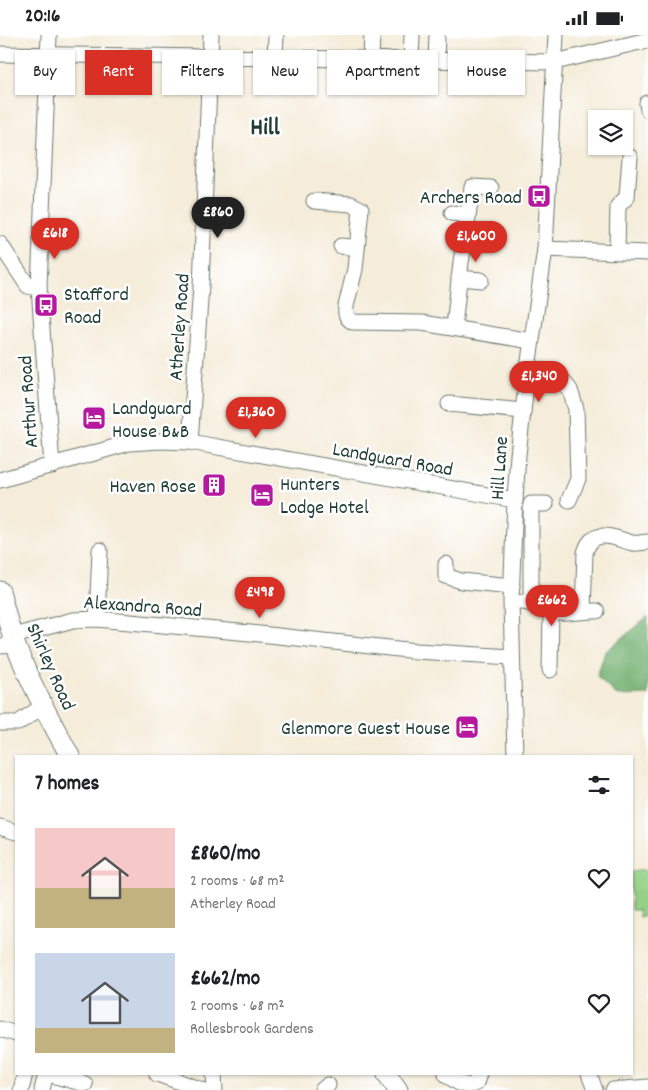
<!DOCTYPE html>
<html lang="en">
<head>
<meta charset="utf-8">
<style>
  body { margin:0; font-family:Dekko,sans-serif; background:#f6f6f6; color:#202124; height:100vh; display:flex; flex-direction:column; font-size:19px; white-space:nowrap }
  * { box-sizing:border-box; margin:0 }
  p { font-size:16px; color:#757577 }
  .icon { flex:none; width:28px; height:28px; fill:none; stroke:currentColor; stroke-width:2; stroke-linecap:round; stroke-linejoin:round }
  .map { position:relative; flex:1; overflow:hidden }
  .details { position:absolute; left:15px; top:720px; width:618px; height:320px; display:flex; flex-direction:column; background:#fff; border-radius:0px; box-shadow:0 1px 4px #0004 }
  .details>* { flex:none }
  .hud { position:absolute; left:15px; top:15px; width:619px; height:45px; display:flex; gap:10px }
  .tools { position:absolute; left:588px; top:75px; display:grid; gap:10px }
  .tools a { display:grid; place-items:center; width:45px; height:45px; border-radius:0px; background:#fff; box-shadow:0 1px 4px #0004; font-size:25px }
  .price { position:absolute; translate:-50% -42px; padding:0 11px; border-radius:18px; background:#d93025; color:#fff; font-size:16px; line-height:32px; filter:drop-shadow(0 1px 2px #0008) }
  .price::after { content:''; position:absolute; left:50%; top:30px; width:15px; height:11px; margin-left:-8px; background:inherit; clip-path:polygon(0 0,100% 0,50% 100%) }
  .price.current { background:#222; color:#fff }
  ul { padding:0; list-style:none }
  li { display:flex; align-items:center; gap:15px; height:125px; padding:0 20px }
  li span { display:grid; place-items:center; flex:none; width:140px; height:100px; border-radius:0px; color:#555 }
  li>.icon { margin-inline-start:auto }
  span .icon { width:60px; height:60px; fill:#fffc; stroke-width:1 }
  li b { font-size:21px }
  h2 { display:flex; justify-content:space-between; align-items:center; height:60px; padding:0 20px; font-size:21px }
  .tag { padding:0 18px; border-radius:0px; background:#fff; box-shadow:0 1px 4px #0004; font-size:18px; line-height:45px }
  .tag.current { background:#d93025; color:#fff }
  .status { display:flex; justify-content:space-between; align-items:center; height:35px; padding:0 25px; background:#fff; direction:ltr }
  .status svg { height:14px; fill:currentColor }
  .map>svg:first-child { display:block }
  .green { fill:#94d187; stroke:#5a875e }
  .forest { fill:#77b374; stroke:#4b7854 }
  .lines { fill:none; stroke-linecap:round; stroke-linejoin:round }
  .minor-casing { stroke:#6a7a6e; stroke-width:17 }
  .major-casing { stroke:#6a7a6e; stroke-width:21 }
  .minor { stroke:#fff; stroke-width:15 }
  .major { stroke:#fff; stroke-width:19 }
  .labels { text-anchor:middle; stroke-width:5; stroke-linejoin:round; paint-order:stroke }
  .poi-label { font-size:20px; fill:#1f3d34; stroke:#fff; text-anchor:end }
  .street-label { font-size:20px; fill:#1f3d34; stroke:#fff }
  .district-label { font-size:25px; font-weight:bold; fill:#1f3d34; stroke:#fff }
</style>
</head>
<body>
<div class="status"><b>20:16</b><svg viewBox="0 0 49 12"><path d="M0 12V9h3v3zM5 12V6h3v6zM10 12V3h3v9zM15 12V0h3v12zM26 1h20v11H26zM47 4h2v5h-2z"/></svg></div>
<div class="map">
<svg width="648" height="1055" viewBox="0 0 648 1055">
  <rect width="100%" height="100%" fill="#fff"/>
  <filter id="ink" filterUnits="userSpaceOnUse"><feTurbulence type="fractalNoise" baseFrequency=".02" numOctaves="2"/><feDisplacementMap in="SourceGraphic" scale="10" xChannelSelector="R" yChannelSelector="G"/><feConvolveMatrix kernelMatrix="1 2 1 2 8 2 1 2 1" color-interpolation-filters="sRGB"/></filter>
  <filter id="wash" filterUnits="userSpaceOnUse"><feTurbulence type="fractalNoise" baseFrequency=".0096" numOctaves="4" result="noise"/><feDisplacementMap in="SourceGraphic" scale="20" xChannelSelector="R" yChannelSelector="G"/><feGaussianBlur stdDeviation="1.12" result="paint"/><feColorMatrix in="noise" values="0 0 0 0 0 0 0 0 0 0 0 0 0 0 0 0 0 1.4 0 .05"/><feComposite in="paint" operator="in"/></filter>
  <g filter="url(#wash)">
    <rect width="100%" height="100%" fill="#f5ecd9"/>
    <!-- green -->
    <path class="green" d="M 648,834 L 648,880 L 639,882 L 638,875 L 631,875 L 631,836 Z"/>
    <!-- forest -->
    <path class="forest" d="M 648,582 L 648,660 L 617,661 L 597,641 L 605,617 Z"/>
  </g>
  <g filter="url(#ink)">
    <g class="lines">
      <!-- minor casing -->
      <g class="minor-casing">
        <g id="minor">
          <path d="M 49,0 L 39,253 L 52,431"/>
          <path d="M 0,19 L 555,27 L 648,5"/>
          <path d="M 275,22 L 276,0"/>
          <path d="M 371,24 L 372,0"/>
          <path d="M 411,25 L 412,0"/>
          <path d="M 436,25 L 437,0"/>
          <path d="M 647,68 L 648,75"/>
          <path d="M 314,166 L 351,169 L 361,174 L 355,234 L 346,271 C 345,279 346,283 353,287 L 422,288 L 531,306"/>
          <path d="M 452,178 L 468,180"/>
          <path d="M 0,209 L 28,251 L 39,253"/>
          <path d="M 341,211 L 357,213"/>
          <path d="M 545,214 L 648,218"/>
          <path d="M 617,216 L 618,171 L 627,162 L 630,122"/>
          <path d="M 459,243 L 481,245"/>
          <path d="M 454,292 L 461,227 L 466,198 L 472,152 L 491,153"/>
          <path d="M 528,333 L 551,337 L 561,343 L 570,355 L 576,374 L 578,444 L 569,465"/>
          <path d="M 449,369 L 523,376"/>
          <path d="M 190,407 L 201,251 L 211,0"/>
          <path d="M 0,445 L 129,408 L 160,406 L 190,407 L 515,465"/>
          <path d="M 446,529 L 446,541 L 461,546 L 512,551"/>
          <path d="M 522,567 C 534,568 542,574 553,577 C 567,581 582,575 597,576"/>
          <path d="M 531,568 L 531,469 L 546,469"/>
          <path d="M 583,575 L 585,518 C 592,491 615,503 632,508 C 637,509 643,507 648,507"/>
          <path d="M 97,584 L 100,515"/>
          <path d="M 13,601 L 73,585 L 97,584 L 250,598 L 417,616 L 511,622"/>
          <path d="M 0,611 L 16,610"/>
          <path d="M 550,635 L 551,576"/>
          <path d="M 0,688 L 18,688 L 43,671"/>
          <path d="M 515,721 L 511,566 L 515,465 L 518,420 L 528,333 L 545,214 L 556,0"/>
          <path d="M 0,792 L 16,797"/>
          <path d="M 0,994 L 16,999"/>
          <path d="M 48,1039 L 85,1049"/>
          <path d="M 157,1039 L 203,1055"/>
          <path d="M 214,1039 L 215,1055"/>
          <path d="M 446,1039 C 454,1045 465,1055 476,1048 L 479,1039"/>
          <path d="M 589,1039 L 595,1055"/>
          <path d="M 21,1055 L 25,1039"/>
          <path d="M 42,1055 L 46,1039"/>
          <path d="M 322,1055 L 328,1050"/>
          <path d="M 613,1055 L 648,1052"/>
        </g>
      </g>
      <!-- major casing -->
      <g class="major-casing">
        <g id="major">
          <path d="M 0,556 C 5,574 9,592 15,609 C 30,648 50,685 70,721"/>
          <path d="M 387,1039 L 398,1055"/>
        </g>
      </g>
      <!-- minor -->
      <use href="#minor" class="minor"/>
      <!-- major -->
      <use href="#major" class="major"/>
    </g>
  </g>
  <!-- icons -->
  <defs>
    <g id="bus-square" transform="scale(1.25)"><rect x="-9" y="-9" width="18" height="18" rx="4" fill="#b5179e" stroke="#fff"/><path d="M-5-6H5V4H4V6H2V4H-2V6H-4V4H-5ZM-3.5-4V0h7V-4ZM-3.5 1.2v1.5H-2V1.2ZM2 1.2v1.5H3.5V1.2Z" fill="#fff"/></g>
    <g id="hotel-square" transform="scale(1.25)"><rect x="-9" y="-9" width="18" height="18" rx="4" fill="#b5179e" stroke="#fff"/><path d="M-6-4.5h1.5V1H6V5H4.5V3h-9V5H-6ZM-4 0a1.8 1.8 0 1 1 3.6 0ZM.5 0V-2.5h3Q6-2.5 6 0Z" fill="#fff"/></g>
    <g id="building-square" transform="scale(1.25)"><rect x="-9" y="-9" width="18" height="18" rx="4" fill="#b5179e" stroke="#fff"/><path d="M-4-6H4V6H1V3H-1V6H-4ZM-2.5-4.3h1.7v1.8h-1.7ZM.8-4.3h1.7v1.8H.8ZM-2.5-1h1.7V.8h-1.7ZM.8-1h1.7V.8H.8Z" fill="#fff"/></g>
  </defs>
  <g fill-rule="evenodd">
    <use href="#bus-square" x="539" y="161"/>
    <use href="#bus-square" x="46" y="270"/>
    <use href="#hotel-square" x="94" y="383"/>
    <use href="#building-square" x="214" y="450"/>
    <use href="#hotel-square" x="262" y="460"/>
    <use href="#hotel-square" x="467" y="692"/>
  </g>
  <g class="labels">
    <!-- poi labels -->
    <g class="poi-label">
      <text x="522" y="168">Archers Road</text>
      <text x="64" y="265" text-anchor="start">Stafford<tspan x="64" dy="23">Road</tspan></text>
      <text x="112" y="379" text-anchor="start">Landguard<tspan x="112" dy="23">House B&amp;B</tspan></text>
      <text x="280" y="455" text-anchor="start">Hunters<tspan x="280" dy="23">Lodge Hotel</tspan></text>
      <text x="196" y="457">Haven Rose</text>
      <text x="450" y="699">Glenmore Guest House</text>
    </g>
    <!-- street labels -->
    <g class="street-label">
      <text transform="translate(178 292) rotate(-86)" y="7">Atherley Road</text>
      <text transform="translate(27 367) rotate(-94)" y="7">Arthur Road</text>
      <text transform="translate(393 423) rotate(10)" y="7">Landguard Road</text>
      <text transform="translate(498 433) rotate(-86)" y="7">Hill Lane</text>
      <text transform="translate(143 570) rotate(4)" y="7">Alexandra Road</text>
      <text transform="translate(52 631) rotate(66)" y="7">Shirley Road</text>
    </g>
    <!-- district labels -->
    <g class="district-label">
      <text x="265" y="99">Hill</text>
    </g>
  </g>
</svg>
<div class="tools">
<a><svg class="icon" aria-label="layers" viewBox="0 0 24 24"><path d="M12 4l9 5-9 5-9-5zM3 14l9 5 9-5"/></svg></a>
</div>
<b class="price current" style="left:218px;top:204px">£860</b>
<b class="price" style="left:55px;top:225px">£618</b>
<b class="price" style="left:476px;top:228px">£1,600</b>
<b class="price" style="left:539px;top:368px">£1,340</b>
<b class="price" style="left:256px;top:404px">£1,360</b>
<b class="price" style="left:260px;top:584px">£498</b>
<b class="price" style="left:552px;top:592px">£662</b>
<div class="hud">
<a class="tag">Buy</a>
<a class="tag current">Rent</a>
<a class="tag">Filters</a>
<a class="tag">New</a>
<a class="tag">Apartment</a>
<a class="tag">House</a>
</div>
<section class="details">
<h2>7 homes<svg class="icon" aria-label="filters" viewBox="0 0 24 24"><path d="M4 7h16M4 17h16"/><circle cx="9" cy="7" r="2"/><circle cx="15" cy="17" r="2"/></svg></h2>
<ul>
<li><span style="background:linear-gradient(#f6c9c9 60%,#c2b280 0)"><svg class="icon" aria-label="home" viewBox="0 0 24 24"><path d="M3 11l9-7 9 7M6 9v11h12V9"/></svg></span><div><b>£860/mo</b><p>2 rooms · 68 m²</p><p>Atherley Road</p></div><svg class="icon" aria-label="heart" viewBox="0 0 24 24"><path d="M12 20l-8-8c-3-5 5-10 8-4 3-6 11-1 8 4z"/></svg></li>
<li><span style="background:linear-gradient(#c9d6e8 75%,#c2b280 0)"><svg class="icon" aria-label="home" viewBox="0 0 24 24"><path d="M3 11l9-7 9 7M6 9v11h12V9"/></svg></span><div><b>£662/mo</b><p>2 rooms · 68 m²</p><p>Rollesbrook Gardens</p></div><svg class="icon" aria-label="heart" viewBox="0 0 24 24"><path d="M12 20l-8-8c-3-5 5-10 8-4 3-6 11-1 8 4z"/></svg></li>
</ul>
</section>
</div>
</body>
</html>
